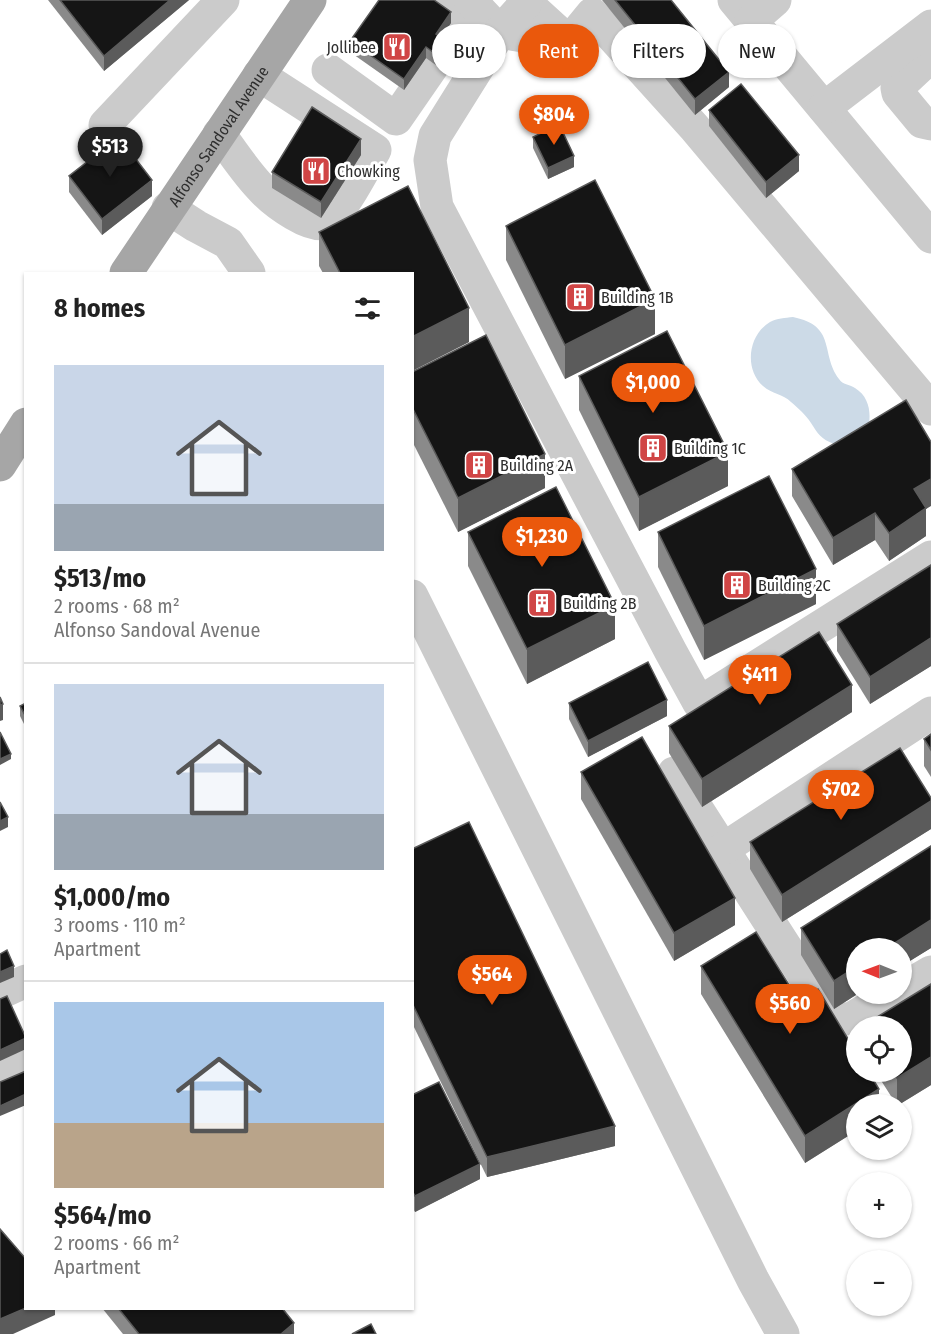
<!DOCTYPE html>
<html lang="en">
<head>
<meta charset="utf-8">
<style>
  body { margin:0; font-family:"Fira Sans Condensed",sans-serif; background:#f2f2f2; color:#222; height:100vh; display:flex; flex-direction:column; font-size:22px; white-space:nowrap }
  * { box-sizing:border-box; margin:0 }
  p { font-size:20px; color:#767676 }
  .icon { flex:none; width:33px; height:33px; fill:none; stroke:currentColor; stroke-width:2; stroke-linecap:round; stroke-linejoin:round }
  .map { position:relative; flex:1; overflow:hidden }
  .panel { position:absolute; left:24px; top:272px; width:390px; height:1038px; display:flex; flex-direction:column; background:#fff; border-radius:0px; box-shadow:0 2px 4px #0004 }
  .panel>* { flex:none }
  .top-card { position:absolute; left:432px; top:24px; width:408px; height:54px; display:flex; gap:12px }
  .needle { width:39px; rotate:271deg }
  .controls { position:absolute; left:846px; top:938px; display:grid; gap:12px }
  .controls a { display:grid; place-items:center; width:66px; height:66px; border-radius:50%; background:#fff; box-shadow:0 2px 4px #0004; font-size:30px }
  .price { position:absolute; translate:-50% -51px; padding:0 14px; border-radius:21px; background:#ea580c; color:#fff; font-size:20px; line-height:39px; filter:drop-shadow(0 2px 3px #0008) }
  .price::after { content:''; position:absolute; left:50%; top:36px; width:18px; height:14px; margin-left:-9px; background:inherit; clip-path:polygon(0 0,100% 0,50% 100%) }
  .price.active { background:#222; color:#fff }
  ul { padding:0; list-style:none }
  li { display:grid; align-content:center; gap:12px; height:318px; padding:0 30px }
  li+li { border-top:2px solid #e0e0e0 }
  li span { display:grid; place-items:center; height:186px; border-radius:0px; color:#555 }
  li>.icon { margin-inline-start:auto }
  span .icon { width:108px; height:108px; fill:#fffc; stroke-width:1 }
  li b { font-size:26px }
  h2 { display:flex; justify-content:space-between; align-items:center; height:72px; padding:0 30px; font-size:26px }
  .pill { padding:0 21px; border-radius:27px; background:#fff; box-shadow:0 2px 4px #0004; font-size:21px; line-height:54px }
  .pill.active { background:#ea580c; color:#fff }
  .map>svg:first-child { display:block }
  .water { fill:#ccdae7 }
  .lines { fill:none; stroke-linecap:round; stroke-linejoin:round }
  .minor { stroke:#cbcbcb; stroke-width:33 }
  .major { stroke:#a6a6a6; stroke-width:33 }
  .wall { fill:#8a8a8a }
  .shaded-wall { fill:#5b5b5b }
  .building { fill:#151515; stroke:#5b5b5b; stroke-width:1.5 }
  .labels { text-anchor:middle; stroke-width:6; stroke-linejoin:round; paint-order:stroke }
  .poi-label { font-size:16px; fill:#2e2e2e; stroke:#fff; text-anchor:start }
  .street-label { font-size:16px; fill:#2e2e2e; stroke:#fff }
</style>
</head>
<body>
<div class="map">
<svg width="931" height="1334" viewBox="0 0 931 1334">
  <rect width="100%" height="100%" fill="#fff"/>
  <!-- water -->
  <path class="water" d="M 793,317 C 837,326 820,353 839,379 C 843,385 849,384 855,388 C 868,396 871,410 869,424 L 834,444 C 821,439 818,434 811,423 C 806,415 798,408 791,402 C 783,394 772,394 763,386 C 744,369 748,335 770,322 C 777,318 785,318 793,317 Z"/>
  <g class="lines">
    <!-- minor -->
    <g class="minor">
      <path d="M 430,0 L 454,17 L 458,23 L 457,31 L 444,50"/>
      <path d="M 470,0 L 500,32 L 523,36 L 540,46 L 547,47 L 553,48 L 569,42 L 592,14 L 694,127 L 931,409"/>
      <path d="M 523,0 L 569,42"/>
      <path d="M 734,0 L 931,237"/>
      <path d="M 526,3 L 500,32 L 435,136 L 430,160 L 437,207 L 671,652 L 699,703 L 931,557"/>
      <path d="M 751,21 L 775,0"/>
      <path d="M 931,56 L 897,88 L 898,93 L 922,122 L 931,124"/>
      <path d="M 328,70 L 396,119 L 434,64"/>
      <path d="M 824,108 L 931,26"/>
      <path d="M 105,125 L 223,0"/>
      <path d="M 219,134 C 233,152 246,173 262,189 C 273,201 314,233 329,221 C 343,210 365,167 375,150 L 259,75"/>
      <path d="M 168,208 L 196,226 L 228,243 L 249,273"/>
      <path d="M 412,596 L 753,1280 L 783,1334"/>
      <path d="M 674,773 L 826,1010 L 839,1020 L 852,1018 L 895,993"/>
      <path d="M 723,849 L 931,713"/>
      <path d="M 902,989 L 931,972"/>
      <path d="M 0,993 L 26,981"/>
      <path d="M 0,1070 L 26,1059"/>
    </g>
    <!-- major -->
    <g class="major">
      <path id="s1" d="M 126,273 L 310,0"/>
      <path d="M 0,465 L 26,424"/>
    </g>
  </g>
  <!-- wall -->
  <g class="wall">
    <path d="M 48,0 L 189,0 L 104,71 Z"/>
    <path d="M 602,0 L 671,0 L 729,87 L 695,115 Z"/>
    <path d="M 451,23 L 441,37 L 450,55 L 440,68 L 426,58 L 404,90 L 350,52 L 350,41 Z"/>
    <path d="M 709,110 L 799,171 L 766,198 L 709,126 Z"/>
    <path d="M 533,137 L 574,167 L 548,179 L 533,148 Z"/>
    <path d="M 361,155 L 321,218 L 272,188 L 272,172 Z"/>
    <path d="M 69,176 L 152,196 L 102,235 L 69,192 Z"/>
    <path d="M 408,186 L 469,308 L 469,342 L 412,371 L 412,273 L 323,273 L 319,266 L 319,232 Z"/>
    <path d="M 506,226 L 655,334 L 565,379 L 506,260 Z"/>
    <path d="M 412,372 L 545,488 L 458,532 L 412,441 Z"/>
    <path d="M 579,376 L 728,486 L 639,531 L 579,410 Z"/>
    <path d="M 792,469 L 926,509 L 926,536 L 889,561 L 875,540 L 833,565 L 792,496 Z"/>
    <path d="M 468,532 L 615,639 L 527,684 L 468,566 Z"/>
    <path d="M 658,532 L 816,604 L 704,660 L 658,567 Z"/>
    <path d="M 931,565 L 931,666 L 870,704 L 837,651 L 837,624 Z"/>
    <path d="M 26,703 L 26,728 L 20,716 L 20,706 Z"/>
    <path d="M 569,703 L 667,716 L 588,757 L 569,719 Z"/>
    <path d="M 852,712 L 702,807 L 669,753 L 669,726 Z"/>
    <path d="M 931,734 L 931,777 L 924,766 L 924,739 Z"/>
    <path d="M 581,772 L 735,925 L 674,961 L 581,799 Z"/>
    <path d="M 931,798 L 931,829 L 782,922 L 750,869 L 750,842 Z"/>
    <path d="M 931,846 L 931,948 L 856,993 L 859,993 L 834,1009 L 801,955 L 801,928 Z"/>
    <path d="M 412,849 L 615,1146 L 487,1177 L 412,1023 Z"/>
    <path d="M 701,966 L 799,1001 L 879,1104 L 856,1104 L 856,1131 L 805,1163 L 701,994 Z"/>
    <path d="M 931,984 L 931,1085 L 900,1104 L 896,1104 L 875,1071 L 902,1071 Z"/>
    <path d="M 412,1095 L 480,1179 L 415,1212 L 412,1207 Z"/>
    <path d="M 102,1308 L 282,1308 L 294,1334 L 123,1334 Z"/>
  </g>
  <!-- shaded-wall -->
  <g class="shaded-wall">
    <path d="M 170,0 L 189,0 L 104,71 L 104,56 Z"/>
    <path d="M 451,12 L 451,23 L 436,45 L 436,34 Z"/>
    <path d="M 450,44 L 450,55 L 440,68 L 440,57 Z"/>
    <path d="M 426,47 L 426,58 L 404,90 L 404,79 Z"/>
    <path d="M 729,72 L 729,87 L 695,115 L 695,99 Z"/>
    <path d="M 361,139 L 361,155 L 321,218 L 321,202 Z"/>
    <path d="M 799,155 L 799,171 L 766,198 L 766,182 Z"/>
    <path d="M 574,156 L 574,167 L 548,179 L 548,168 Z"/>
    <path d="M 152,180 L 152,196 L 102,235 L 102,219 Z"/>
    <path d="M 655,299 L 655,334 L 565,379 L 565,345 Z"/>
    <path d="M 469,308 L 469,342 L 412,371 L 412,337 Z"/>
    <path d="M 728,452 L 728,486 L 639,531 L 639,497 Z"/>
    <path d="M 545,454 L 545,488 L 458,532 L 458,498 Z"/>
    <path d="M 931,479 L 931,506 L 926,509 L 926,536 L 889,561 L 889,533 L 914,489 Z"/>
    <path d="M 875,513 L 875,540 L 833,565 L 833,538 Z"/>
    <path d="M 816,569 L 816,604 L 704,660 L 704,626 Z"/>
    <path d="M 615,605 L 615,639 L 527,684 L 527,649 Z"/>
    <path d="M 931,638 L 931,666 L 870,704 L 870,677 Z"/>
    <path d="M 852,685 L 852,712 L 702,807 L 702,779 Z"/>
    <path d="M 667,700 L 667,716 L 588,757 L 588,741 Z"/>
    <path d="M 3,704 L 3,720 L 0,721 L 0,705 Z"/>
    <path d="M 11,754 L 11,759 L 0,765 L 0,759 Z"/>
    <path d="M 931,801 L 931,829 L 782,922 L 782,895 Z"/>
    <path d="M 8,817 L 8,827 L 0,831 L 0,821 Z"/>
    <path d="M 735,898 L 735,925 L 674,961 L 674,933 Z"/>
    <path d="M 931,920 L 931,948 L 902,966 L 902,948 L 887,948 Z"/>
    <path d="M 14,966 L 14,977 L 0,983 L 0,972 Z"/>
    <path d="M 856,967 L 856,993 L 859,993 L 834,1009 L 834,981 Z"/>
    <path d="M 26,1038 L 26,1049 L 0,1061 L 0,1050 Z"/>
    <path d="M 931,1057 L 931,1085 L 900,1104 L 897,1104 L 897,1078 Z"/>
    <path d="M 879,1089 L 879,1104 L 856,1104 L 856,1131 L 805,1163 L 805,1136 Z"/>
    <path d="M 26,1094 L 26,1105 L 0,1116 L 0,1106 Z"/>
    <path d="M 615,1126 L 615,1146 L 487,1177 L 487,1157 Z"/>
    <path d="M 480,1164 L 480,1179 L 415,1212 L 415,1196 Z"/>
    <path d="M 26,1308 L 55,1308 L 55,1315 L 13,1334 L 0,1334 L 0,1319 Z"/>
    <path d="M 294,1323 L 294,1334 L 281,1334 Z"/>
  </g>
  <!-- building -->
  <g class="building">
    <path d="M 60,0 L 170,0 L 104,56 Z"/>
    <path d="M 379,0 L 434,0 L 451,12 L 436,34 L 450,44 L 440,57 L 426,47 L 404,79 L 350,41 Z"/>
    <path d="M 615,0 L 671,0 L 729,72 L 695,99 Z"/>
    <path d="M 741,84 L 799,155 L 766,182 L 709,110 Z"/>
    <path d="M 312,107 L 361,139 L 321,202 L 272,172 Z"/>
    <path d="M 559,124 L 574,156 L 548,168 L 533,137 Z"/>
    <path d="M 119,137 L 152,180 L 102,219 L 69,176 Z"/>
    <path d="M 595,180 L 655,299 L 565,345 L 506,226 Z"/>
    <path d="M 408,186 L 469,308 L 412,337 L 412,273 L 340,273 L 319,232 Z"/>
    <path d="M 667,331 L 728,452 L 639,497 L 579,376 Z"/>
    <path d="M 486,335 L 545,454 L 458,498 L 412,407 L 412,372 Z"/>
    <path d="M 906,400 L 931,442 L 931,479 L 914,489 L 926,508 L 889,533 L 875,513 L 833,538 L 792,469 Z"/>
    <path d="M 769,476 L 816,569 L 704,626 L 658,532 Z"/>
    <path d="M 556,487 L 615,605 L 527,649 L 468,532 Z"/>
    <path d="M 931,565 L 931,638 L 870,677 L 837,624 Z"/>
    <path d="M 819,632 L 852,685 L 702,779 L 669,726 Z"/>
    <path d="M 648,662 L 667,700 L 588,741 L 569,703 Z"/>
    <path d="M 0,697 L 3,704 L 0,705 Z"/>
    <path d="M 26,703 L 26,717 L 20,706 Z"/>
    <path d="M 0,732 L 11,754 L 0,759 Z"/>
    <path d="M 931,734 L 931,750 L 924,739 Z"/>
    <path d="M 642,737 L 735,898 L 674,933 L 581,772 Z"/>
    <path d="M 900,748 L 931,798 L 931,801 L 782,895 L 750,842 Z"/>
    <path d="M 0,802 L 8,817 L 0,821 Z"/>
    <path d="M 469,822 L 615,1126 L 487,1157 L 412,1003 L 412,849 Z"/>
    <path d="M 931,846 L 931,920 L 887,948 L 856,948 L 856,967 L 834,981 L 801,928 Z"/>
    <path d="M 756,932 L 799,1001 L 818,989 L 856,1052 L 856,1071 L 868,1071 L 879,1089 L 805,1136 L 701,966 Z"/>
    <path d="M 7,950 L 14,966 L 0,972 L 0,954 Z"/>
    <path d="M 931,984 L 931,1057 L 897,1078 L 892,1071 L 902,1071 L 902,1026 L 864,1025 Z"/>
    <path d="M 7,996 L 26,1038 L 0,1050 L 0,999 Z"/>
    <path d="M 26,1071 L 26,1094 L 0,1106 L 0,1082 Z"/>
    <path d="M 439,1082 L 480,1164 L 415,1196 L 412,1191 L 412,1095 Z"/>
    <path d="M 0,1229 L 26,1259 L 26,1308 L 0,1319 Z"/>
    <path d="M 118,1308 L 282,1308 L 294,1323 L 281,1334 L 139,1334 Z"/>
    <path d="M 371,1324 L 376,1334 L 352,1334 Z"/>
  </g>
  <!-- icons -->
  <defs>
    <g id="restaurant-square" transform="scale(1.5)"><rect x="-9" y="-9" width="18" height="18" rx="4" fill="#d04545" stroke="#fff"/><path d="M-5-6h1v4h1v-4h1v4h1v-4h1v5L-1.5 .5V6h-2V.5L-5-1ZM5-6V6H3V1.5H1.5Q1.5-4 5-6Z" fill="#fff"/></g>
    <g id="building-square" transform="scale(1.5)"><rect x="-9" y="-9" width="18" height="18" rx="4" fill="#d04545" stroke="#fff"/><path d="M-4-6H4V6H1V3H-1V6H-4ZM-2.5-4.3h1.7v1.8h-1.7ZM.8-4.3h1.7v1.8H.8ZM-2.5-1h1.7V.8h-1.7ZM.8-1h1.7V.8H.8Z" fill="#fff"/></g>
  </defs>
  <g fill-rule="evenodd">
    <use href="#restaurant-square" x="397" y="47"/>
    <use href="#restaurant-square" x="316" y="171"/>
    <use href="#building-square" x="580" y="297"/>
    <use href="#building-square" x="653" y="448"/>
    <use href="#building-square" x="479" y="465"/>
    <use href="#building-square" x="737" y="585"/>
    <use href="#building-square" x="542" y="603"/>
  </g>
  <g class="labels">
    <!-- poi labels -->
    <g class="poi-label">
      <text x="376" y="53" text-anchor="end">Jollibee</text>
      <text x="337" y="177">Chowking</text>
      <text x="601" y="303">Building 1B</text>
      <text x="674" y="454">Building 1C</text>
      <text x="500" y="471">Building 2A</text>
      <text x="758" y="591">Building 2C</text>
      <text x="563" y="609">Building 2B</text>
    </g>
    <!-- street labels -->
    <g class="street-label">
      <text dy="6" stroke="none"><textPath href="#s1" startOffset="165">Alfonso Sandoval Avenue</textPath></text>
    </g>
  </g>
</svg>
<div class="controls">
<a><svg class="needle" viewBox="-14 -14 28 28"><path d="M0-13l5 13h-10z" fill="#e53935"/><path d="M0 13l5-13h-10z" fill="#767676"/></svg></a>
<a><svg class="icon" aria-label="locate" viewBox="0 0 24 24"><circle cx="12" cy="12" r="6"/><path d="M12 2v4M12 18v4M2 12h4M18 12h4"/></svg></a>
<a><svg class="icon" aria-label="layers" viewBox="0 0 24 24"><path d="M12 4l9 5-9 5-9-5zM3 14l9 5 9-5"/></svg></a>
<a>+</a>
<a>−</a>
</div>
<b class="price" style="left:554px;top:146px">$804</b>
<b class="price active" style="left:110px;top:178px">$513</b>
<b class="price" style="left:653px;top:414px">$1,000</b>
<b class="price" style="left:542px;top:568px">$1,230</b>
<b class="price" style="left:760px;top:706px">$411</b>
<b class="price" style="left:841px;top:821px">$702</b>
<b class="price" style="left:492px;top:1006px">$564</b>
<b class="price" style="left:790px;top:1035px">$560</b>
<div class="top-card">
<a class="pill">Buy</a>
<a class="pill active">Rent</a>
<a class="pill">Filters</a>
<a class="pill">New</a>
</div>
<section class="panel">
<h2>8 homes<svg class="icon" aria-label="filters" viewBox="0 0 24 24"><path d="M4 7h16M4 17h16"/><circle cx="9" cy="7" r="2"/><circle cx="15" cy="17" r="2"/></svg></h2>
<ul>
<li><span style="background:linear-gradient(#c9d6e8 75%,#9aa5b1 0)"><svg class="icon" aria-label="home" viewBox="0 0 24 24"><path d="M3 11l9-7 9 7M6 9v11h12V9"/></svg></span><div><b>$513/mo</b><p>2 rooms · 68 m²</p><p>Alfonso Sandoval Avenue</p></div></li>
<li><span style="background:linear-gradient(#c9d6e8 70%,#9aa5b1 0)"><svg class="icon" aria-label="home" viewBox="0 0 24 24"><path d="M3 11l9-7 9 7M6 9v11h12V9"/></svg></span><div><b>$1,000/mo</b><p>3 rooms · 110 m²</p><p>Apartment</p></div></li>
<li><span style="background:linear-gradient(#a9c7e8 65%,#b9a48a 0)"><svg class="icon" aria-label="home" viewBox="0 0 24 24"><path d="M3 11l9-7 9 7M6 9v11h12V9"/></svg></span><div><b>$564/mo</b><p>2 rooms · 66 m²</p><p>Apartment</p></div></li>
</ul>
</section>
</div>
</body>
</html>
